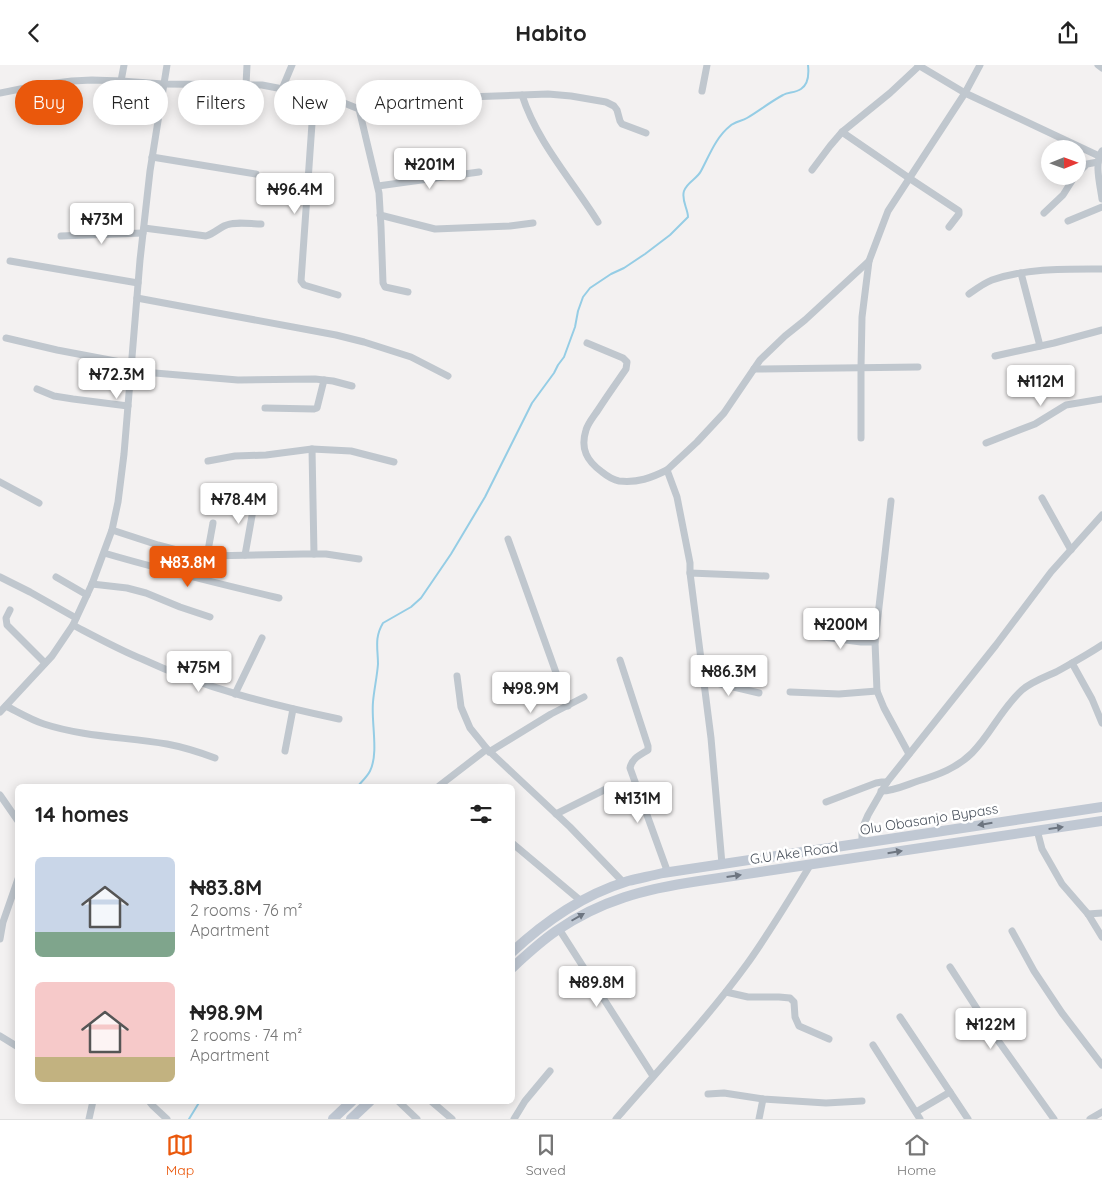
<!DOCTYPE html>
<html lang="en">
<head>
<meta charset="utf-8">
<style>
  body { margin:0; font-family:Quicksand,sans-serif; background:#f6f6f6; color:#222; height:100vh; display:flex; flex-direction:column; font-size:19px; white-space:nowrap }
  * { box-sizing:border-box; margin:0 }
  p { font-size:16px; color:#767676 }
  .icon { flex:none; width:28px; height:28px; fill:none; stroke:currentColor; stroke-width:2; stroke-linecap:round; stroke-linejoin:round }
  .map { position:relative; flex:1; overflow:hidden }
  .side { position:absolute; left:15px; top:719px; width:500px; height:320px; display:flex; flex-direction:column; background:#fff; border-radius:8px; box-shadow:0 2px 12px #0003 }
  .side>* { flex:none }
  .hud { position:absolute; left:15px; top:15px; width:500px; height:45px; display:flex; gap:10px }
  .needle { width:32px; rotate:89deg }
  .fabs { position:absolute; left:1041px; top:75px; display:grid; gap:10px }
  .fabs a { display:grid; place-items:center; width:45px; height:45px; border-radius:50%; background:#fff; box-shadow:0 2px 12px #0003; font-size:25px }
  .price { position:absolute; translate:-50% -42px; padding:0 11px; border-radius:5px; background:#fff; color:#222; font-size:16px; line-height:32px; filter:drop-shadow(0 1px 2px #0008) }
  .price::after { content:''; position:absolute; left:50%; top:30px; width:15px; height:11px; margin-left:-8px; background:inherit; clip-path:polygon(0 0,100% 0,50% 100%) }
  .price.selected { background:#ea580c; color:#fff }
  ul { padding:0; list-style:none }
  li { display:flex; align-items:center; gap:15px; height:125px; padding:0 20px }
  li span { display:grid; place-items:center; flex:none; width:140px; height:100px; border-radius:8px; color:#555 }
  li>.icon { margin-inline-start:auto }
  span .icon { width:60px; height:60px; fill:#fffc; stroke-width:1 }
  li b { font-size:21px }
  h2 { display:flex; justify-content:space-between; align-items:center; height:60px; padding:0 20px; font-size:21px }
  .pill { padding:0 18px; border-radius:22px; background:#fff; box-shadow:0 2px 12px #0003; font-size:18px; line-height:45px }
  .pill.selected { background:#ea580c; color:#fff }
  header { display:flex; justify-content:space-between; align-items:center; height:65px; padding:0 20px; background:#fff; font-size:22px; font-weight:700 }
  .tab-bar { display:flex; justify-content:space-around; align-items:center; height:70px; border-top:1px solid #e0e0e0; background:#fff; font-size:14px; color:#767676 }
  .tab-bar a { display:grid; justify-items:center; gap:2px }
  .tab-bar .selected { color:#ea580c }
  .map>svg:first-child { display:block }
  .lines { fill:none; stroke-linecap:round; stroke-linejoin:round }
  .stream { stroke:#95cde5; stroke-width:2 }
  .minor { stroke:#c0c7ce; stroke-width:7 }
  .secondary { stroke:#c0c8d3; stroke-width:10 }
  .oneway { fill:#6d7580 }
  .labels { text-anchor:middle; stroke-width:5; stroke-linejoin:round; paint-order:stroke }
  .street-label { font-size:14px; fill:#4a525d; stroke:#fff }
</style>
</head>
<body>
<header><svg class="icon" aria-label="back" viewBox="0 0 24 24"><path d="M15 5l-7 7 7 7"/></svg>Habito<svg class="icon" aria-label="share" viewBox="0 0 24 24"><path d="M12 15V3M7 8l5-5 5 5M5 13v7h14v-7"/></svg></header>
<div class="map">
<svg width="1102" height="1054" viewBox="0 0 1102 1054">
  <rect width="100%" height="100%" fill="#f3f1f1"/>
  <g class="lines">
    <!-- stream -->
    <g class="stream">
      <path d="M 358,721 C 362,716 367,712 370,706 C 379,688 371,657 373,637 C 374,625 377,612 378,599 C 378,584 374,573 383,558 L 411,542 L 421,533 L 451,489 L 485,432 L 532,338 L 554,308 L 558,300 L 564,292 L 575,262 L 578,246 L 583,232 L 590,223 L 611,209 L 624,203 L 645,189 L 670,170 L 688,152 C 688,144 681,135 684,126 C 687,117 697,114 701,106 C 709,91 716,72 730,61 C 734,57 742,56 747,53 C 759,46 770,37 783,30 C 788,27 795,28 801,24 C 809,19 809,9 808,0"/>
      <path d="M 189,1054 L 200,1036"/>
    </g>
    <!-- minor -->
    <g class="minor">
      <path d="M 918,0 L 965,28 L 1099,91"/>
      <path d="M 1098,0 L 1102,3"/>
      <path d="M 121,16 L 124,0"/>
      <path d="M 246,20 L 247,0"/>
      <path d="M 282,24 L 292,0"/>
      <path d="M 702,26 L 707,0"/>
      <path d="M 0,28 L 40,20 L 72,16 L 92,15 L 121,16 L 163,19 L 262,20 L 314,30 L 334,34 L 359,44 L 371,45 L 467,32 L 548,29 L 571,31 L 606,37 L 614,41 L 617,45 L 620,56 L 622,59 L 646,68"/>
      <path d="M 314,30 L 301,216 L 304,220 L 338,230"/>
      <path d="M 522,30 C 537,77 572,115 598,157"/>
      <path d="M 359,44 L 379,128 L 381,162 L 383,218 L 385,222 L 408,227"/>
      <path d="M 842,67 L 909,113 L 959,146 L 959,149 L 949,162"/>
      <path d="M 1102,86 C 1094,98 1100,119 1102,134"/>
      <path d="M 152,92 L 256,109"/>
      <path d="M 812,105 L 830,81 L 842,67 L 890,28 L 919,1"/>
      <path d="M 1078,108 L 1087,99 L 1098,97"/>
      <path d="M 378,121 L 479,107"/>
      <path d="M 1044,148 L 1063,130 L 1075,111"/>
      <path d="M 380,150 L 435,164 L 510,161 L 533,158"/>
      <path d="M 1068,156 L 1102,142"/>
      <path d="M 144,163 L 206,171 C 213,169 218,164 224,161 C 234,156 250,159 261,159"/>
      <path d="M 61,171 L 143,168"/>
      <path d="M 10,196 L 138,218"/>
      <path d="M 1021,208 L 1040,281"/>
      <path d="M 969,229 C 976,224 984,218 992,215 C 1026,203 1067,204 1102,204"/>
      <path d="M 137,233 L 336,270 L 364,277 L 411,292 L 448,311"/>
      <path d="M 6,273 L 57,285 L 131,299"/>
      <path d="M 587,278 L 623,293 L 627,297 L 626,304 C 617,317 607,331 598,345 C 594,351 588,358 586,365 C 580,384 587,396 602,407 C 607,411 613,415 619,416 C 638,418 651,413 667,405 L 677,432 L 690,498 L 690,508"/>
      <path d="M 995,291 L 1054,278 L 1102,265"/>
      <path d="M 754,304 L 918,302"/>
      <path d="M 131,306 L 238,315 L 315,314 L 333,316 L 352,321"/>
      <path d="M 37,324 L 54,331 L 73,334 L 128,341"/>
      <path d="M 265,343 L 314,344 L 317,343 L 324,315"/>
      <path d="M 861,373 L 861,302 L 862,252 L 869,196 L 888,146 L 965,28 L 980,0"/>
      <path d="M 986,378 L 1035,359 L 1066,340 L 1102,334"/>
      <path d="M 312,384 L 314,489"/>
      <path d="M 208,396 L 235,391 L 266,390 L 312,384 L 351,386 L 394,397"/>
      <path d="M 667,405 L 697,377 L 724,348 L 760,295 L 785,271 L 805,255 L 869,196"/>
      <path d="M 0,417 L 39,438"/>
      <path d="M 1042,433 L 1071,485"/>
      <path d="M 891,436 L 875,577 L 877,626 L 884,643 L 909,689"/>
      <path d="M 112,465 L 158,480 L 184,487 L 207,491 L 303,489 L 326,489 L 359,494"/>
      <path d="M 508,474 L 568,641"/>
      <path d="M 104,488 C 162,505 220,519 279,533"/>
      <path d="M 245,490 L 255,434"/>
      <path d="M 207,491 L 213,458"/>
      <path d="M 0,512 L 30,527 L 76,553"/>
      <path d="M 56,512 L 87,530"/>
      <path d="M 92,519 L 127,523 L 146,528 L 180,542 L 210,552"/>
      <path d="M 10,545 L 6,553 L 7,560 L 45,598"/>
      <path d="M 73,560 C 96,572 118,584 142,594 C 204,623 272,640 339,654"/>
      <path d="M 808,570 L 861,577 L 875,577"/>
      <path d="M 620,595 L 648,681 L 648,685 C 640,690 632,693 630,703 L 668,808"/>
      <path d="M 1072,598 L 1092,634 L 1102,658"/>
      <path d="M 457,611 L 461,642 L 470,663 L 487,684 L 570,762 L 624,818"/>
      <path d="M 704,615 L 759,628"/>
      <path d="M 790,627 L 839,629 L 877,626"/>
      <path d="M 235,629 L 262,573"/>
      <path d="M 6,641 C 18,647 31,655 44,659 C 84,672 126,672 167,679 C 183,682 199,687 215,693"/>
      <path d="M 0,647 L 52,591 L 73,560 L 92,519 L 112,465 L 118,437 L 124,389 L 140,195 L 150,106 L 167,0"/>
      <path d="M 285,686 L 293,644"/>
      <path d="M 489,687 L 551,649 L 584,632"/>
      <path d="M 439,721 L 487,684"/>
      <path d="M 881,726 C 894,726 906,720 918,716 C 938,710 957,703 972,688 C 991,669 1001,644 1022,625 C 1031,617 1045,612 1056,607 C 1072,598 1087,590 1102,580"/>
      <path d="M 0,730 L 18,756"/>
      <path d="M 826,737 L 876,718 L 882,717 L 887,717"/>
      <path d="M 556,749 L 610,722"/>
      <path d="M 1037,765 L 1042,784 L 1062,819 L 1088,849 L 1102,872"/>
      <path d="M 512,778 L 581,836"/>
      <path d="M 862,778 L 862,764 L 868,750 L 887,717 L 996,580 L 1051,507 L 1102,450"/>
      <path d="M 722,799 L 711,673 L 690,508 L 766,511"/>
      <path d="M 1088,849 L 1102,848"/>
      <path d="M 559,864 L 653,1011"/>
      <path d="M 1012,866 L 1034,906 L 1062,948 L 1102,1000"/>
      <path d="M 0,874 L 3,857 L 18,814"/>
      <path d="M 950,902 L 992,967 L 1054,1054"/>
      <path d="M 726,927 L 748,932 L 779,932 L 790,933 L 794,937 L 795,952 L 799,961 L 829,974"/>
      <path d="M 900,952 L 968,1054"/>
      <path d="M 0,971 L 18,982"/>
      <path d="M 873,980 L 920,1054"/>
      <path d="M 708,1029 L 724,1028 L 763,1034 L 826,1038 L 862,1036"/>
      <path d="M 149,1036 L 153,1041 L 167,1054"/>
      <path d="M 398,1036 L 417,1054"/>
      <path d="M 431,1036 L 452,1054"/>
      <path d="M 916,1047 L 950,1027"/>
      <path d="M 89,1054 L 93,1036"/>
      <path d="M 514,1054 L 525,1036 L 550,1006"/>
      <path d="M 616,1054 C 660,1003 707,954 747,899 C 770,867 790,833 811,799"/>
      <path d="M 759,1054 L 763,1034"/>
      <path d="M 1090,1054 L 1102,1047"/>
    </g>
    <!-- secondary -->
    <g class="secondary">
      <path d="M 512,887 C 547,855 583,830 628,816 C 640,813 651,811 663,808 L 1102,742"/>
      <path d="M 512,903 C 526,890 540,877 556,866 C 601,835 645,824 699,816 L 1102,756"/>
      <path d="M 333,1054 L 352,1036"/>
      <path d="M 351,1054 L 370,1036"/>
    </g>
  </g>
  <!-- one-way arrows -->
  <defs><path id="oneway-solid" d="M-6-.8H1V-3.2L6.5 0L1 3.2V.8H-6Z" transform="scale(1.25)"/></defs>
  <g class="oneway">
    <use href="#oneway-solid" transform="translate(985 759) rotate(171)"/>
    <use href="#oneway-solid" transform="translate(1056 763) rotate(-8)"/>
    <use href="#oneway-solid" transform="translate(895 787) rotate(-9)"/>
    <use href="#oneway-solid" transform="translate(734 811) rotate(-8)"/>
    <use href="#oneway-solid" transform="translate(578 852) rotate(-30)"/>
  </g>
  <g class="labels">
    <!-- street labels -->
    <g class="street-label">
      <text transform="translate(929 754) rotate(-9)" y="5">Olu Obasanjo Bypass</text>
      <text transform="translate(794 788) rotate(-8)" y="5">G.U Ake Road</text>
    </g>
  </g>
</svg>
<div class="fabs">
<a><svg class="needle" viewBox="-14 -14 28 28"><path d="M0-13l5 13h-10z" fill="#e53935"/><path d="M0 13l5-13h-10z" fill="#767676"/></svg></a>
</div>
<b class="price" style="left:430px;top:125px">₦201M</b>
<b class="price" style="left:295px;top:150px">₦96.4M</b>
<b class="price" style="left:102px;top:180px">₦73M</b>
<b class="price" style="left:117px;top:335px">₦72.3M</b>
<b class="price" style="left:1041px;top:342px">₦112M</b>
<b class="price" style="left:239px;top:460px">₦78.4M</b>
<b class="price selected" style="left:188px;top:523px">₦83.8M</b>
<b class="price" style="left:841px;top:585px">₦200M</b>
<b class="price" style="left:199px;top:628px">₦75M</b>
<b class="price" style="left:729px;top:632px">₦86.3M</b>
<b class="price" style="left:531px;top:649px">₦98.9M</b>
<b class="price" style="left:638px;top:759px">₦131M</b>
<b class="price" style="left:597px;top:943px">₦89.8M</b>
<b class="price" style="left:991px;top:985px">₦122M</b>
<div class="hud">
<a class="pill selected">Buy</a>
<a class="pill">Rent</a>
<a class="pill">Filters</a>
<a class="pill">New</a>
<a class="pill">Apartment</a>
</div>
<section class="side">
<h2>14 homes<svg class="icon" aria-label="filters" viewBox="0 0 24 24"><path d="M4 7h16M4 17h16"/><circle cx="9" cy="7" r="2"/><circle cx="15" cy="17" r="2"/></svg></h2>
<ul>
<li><span style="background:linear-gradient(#c9d6e8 75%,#7fa58c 0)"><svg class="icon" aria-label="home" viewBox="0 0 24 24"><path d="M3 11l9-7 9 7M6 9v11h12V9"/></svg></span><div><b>₦83.8M</b><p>2 rooms · 76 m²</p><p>Apartment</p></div></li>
<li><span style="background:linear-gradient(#f6c9c9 75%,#c2b280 0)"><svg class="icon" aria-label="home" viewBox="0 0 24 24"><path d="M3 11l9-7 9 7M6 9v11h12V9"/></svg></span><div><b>₦98.9M</b><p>2 rooms · 74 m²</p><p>Apartment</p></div></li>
</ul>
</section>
</div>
<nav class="tab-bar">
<a class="selected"><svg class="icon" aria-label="map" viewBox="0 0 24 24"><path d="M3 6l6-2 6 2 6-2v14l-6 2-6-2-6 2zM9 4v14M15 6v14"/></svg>Map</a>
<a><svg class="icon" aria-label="saved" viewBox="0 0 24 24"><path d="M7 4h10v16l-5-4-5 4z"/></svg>Saved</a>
<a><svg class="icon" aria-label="home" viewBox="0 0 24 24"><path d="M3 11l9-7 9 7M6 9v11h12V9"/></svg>Home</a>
</nav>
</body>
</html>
